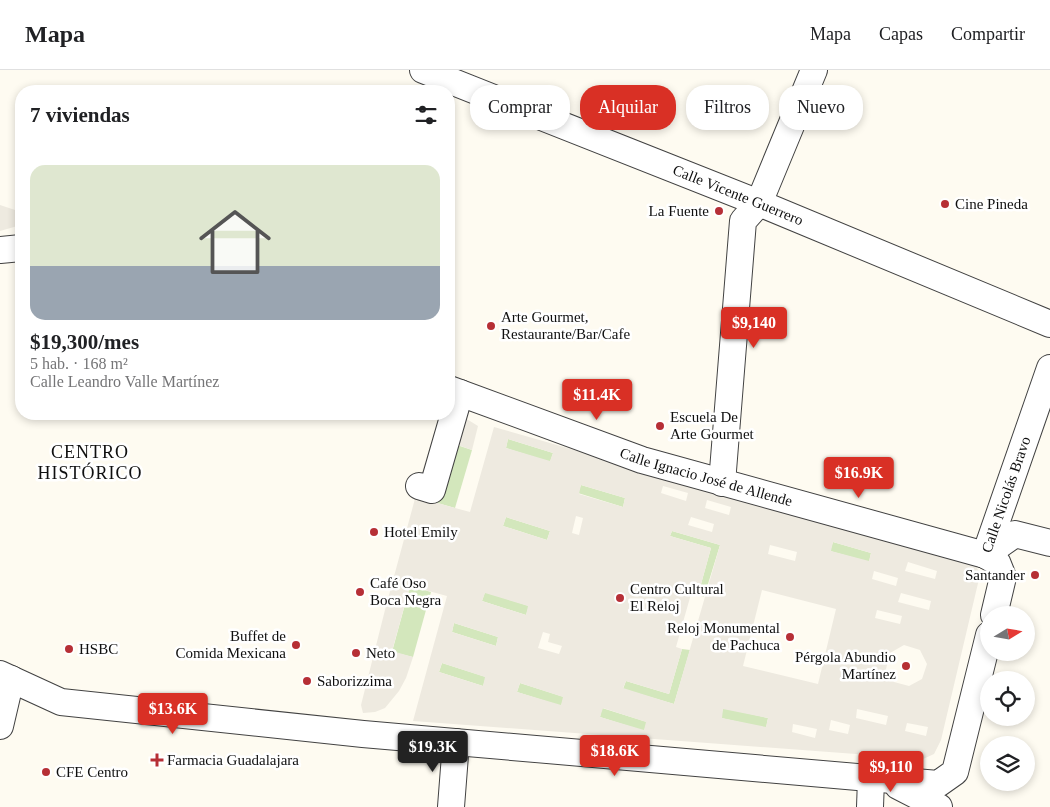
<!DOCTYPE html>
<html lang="es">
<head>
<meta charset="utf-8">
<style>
  body { margin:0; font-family:"Times New Roman",serif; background:#f6f6f6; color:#202124; height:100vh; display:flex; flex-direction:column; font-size:19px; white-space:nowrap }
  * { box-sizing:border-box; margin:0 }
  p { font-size:16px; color:#757577 }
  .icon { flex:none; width:28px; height:28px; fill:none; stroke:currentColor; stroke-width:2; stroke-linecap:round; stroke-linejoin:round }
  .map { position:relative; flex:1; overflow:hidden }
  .panel { position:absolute; left:15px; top:15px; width:440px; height:335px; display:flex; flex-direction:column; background:#fff; border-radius:20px; box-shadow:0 2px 8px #0003 }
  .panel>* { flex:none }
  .guide { position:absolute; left:470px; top:15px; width:475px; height:45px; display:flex; gap:10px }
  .needle { width:32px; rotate:79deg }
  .controls { position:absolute; left:980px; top:536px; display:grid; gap:10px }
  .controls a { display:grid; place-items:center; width:55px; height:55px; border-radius:50%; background:#fff; box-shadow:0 2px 8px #0003; font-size:25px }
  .price { position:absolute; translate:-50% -42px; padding:0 11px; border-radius:5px; background:#d93025; color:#fff; font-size:16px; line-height:32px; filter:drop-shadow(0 1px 2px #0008) }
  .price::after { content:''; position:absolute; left:50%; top:30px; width:15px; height:11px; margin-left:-8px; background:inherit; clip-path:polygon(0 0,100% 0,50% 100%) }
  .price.active { background:#222; color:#fff }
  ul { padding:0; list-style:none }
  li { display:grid; align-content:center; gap:10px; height:265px; padding:0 15px }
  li+li { border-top:1px solid #e0e0e0 }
  li span { display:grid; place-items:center; height:155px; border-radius:15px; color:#555 }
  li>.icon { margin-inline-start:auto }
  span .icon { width:90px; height:90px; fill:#fffc; stroke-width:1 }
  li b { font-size:21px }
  h2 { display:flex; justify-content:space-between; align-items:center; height:60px; padding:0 15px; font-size:21px }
  .pill { padding:0 18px; border-radius:20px; background:#fff; box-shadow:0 2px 8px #0003; font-size:18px; line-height:45px }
  .pill.active { background:#d93025; color:#fff }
  header { display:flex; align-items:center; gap:30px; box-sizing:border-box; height:70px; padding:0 25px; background:#fff; border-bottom:1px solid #e0e0e0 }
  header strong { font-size:24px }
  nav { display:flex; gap:28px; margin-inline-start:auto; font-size:18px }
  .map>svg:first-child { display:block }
  .green { fill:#d3e7bc }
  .plaza { fill:#eeeae0; fill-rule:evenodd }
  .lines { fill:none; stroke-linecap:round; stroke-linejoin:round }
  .minor-casing { stroke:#424242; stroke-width:28 }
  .minor { stroke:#fff; stroke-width:26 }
  .poi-dot { fill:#b62f36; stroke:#fff; stroke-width:2 }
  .labels { text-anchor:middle; stroke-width:5; stroke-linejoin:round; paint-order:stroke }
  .street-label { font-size:15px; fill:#0f0f0f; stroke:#fff }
  .poi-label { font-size:15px; fill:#0f0f0f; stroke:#fff; text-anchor:start }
  .quarter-label { font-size:18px; letter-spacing:1px; fill:#0f0f0f; stroke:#fff }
</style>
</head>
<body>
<header>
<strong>Mapa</strong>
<nav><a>Mapa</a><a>Capas</a><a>Compartir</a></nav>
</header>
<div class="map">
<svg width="1050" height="737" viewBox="0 0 1050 737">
  <rect width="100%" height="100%" fill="#fefbf1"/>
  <!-- green -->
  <g class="green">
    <path d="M 508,369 L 553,383 L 550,392 L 506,378 Z"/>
    <path d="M 451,373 L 472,380 L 455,438 L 434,432 Z"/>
    <path d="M 581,415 L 625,428 L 623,437 L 578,423 Z"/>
    <path d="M 506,447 L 550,461 L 547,470 L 503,456 Z"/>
    <path d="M 672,461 L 720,475 L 704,527 L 698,525 L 711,478 L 670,466 Z"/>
    <path d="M 833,472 L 871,483 L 869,492 L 830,481 Z"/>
    <path d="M 410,516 L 431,522 L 413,587 L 392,582 Z"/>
    <path d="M 485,522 L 529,536 L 526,545 L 482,531 Z"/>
    <path d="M 454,553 L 498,567 L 496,576 L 452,562 Z"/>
    <path d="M 682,579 L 690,580 L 674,634 L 623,619 L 626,611 L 669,624 Z"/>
    <path d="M 442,593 L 486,607 L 483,616 L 439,602 Z"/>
    <path d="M 520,613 L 564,627 L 561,636 L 517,622 Z"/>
    <path d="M 602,638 L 647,652 L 644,661 L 600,647 Z"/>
    <path d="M 723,638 L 768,648 L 766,658 L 721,648 Z"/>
  </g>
  <!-- plaza -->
  <g class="plaza">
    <path d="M 0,135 L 21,142 L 21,155 L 0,161 Z"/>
    <path d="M 449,338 L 478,356 L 472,380 L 452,373 L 434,432 L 455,438 L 470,442 L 494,357 L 973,494 L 977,498 L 979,502 L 979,509 L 941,670 L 934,684 L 923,689 L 413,651 L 447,526 L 410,516 L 392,581 L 413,587 L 406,608 L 399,621 L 385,638 L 375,642 L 363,643 L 361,635 L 386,536 L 423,399 L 440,344 L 449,344 ZM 508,369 L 553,383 L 550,391 L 506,378 ZM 581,415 L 625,428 L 623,437 L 579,424 ZM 663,416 L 688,423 L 686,431 L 661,423 ZM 707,430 L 731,437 L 729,445 L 705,438 ZM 576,446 L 583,448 L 579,465 L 572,463 ZM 506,447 L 550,461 L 547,470 L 503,456 ZM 691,447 L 714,454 L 712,462 L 688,455 ZM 672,461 L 720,475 L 674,634 L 623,618 L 626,611 L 669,624 L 682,579 L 676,577 L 691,524 L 698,525 L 711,478 L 670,466 ZM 833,472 L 871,483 L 869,491 L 831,481 ZM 770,475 L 797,482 L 795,491 L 768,484 ZM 908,492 L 937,501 L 935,509 L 905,501 ZM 874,501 L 898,508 L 896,516 L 872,509 ZM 762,520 L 836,539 L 818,614 L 743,596 ZM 485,523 L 528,536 L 526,545 L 482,531 ZM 901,523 L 931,531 L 929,540 L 898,532 ZM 877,540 L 902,546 L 900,554 L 875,548 ZM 454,553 L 498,567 L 496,576 L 452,562 ZM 543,562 L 550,564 L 548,572 L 562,576 L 559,584 L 538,578 ZM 904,575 L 920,580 L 927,594 L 922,609 L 909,616 L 894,612 L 886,599 L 890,583 ZM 442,593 L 485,607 L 483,616 L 439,602 ZM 520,613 L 563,627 L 561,635 L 517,622 ZM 603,638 L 646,652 L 644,660 L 600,647 ZM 723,639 L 768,648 L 766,657 L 722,648 ZM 857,639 L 888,646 L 886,655 L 856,648 ZM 831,650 L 850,655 L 848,664 L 829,660 ZM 907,653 L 928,657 L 926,666 L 905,661 ZM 793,654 L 817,659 L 815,668 L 792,662 Z"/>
  </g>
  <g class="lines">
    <!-- minor casing -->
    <g class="minor-casing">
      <g id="minor">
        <path id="s1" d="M 423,0 L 759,133 L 1050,254"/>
        <path d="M 0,180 L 21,178"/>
        <path id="s2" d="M 449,319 L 642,390 L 985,485 L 997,492 L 1003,507 L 994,545"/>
        <path d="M 722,413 L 743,151 L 759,133 L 814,0"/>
        <path d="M 419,416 L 432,420 L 460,323"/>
        <path id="s3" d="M 985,485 L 1050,298"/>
        <path d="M 985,485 L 1015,464 L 1050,473"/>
        <path d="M 0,604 L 61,632 L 363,664 L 938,714 L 955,702 L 989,565"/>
        <path d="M 0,656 L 11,609"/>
        <path d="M 898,716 L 939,737"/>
        <path d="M 451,737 L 456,672"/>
        <path d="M 870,737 L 871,709"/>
      </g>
    </g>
    <!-- minor -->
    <use href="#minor" class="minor"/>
  </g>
  <!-- markers -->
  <g class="poi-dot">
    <circle cx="945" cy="134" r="5"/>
    <circle cx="719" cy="141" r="5"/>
    <circle cx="491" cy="256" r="5"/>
    <circle cx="660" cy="356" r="5"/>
    <circle cx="374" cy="462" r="5"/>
    <circle cx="1035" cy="505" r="5"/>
    <circle cx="360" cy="522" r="5"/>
    <circle cx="620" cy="528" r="5"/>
    <circle cx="790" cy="567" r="5"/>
    <circle cx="296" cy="575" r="5"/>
    <circle cx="69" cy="579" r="5"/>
    <circle cx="356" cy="583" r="5"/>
    <circle cx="906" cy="596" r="5"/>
    <circle cx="307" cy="611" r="5"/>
    <path d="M154.5 682.5h5v5h5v5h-5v5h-5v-5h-5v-5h5z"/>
    <circle cx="46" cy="702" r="5"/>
  </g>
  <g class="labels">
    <!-- street labels -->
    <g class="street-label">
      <text dy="5" stroke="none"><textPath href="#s1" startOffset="339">Calle Vicente Guerrero</textPath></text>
      <text dy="5" stroke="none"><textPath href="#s2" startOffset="272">Calle Ignacio José de Allende</textPath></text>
      <text dy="5" stroke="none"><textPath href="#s3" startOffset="64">Calle Nicolás Bravo</textPath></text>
    </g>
    <!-- poi labels -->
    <g class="poi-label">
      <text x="955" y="139">Cine Pineda</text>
      <text x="709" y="146" text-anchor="end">La Fuente</text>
      <text x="501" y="252">Arte Gourmet,<tspan x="501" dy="17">Restaurante/Bar/Cafe</tspan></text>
      <text x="670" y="352">Escuela De<tspan x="670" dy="17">Arte Gourmet</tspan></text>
      <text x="384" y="467">Hotel Emily</text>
      <text x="1025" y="510" text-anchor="end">Santander</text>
      <text x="370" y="518">Café Oso<tspan x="370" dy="17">Boca Negra</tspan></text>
      <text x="630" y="524">Centro Cultural<tspan x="630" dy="17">El Reloj</tspan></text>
      <text x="780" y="563" text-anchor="end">Reloj Monumental<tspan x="780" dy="17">de Pachuca</tspan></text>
      <text x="286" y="571" text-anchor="end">Buffet de<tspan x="286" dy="17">Comida Mexicana</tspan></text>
      <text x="79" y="584">HSBC</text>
      <text x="366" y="588">Neto</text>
      <text x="896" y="592" text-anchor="end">Pérgola Abundio<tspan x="896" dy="17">Martínez</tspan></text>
      <text x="317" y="616">Saborizzima</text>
      <text x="167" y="695">Farmacia Guadalajara</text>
      <text x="56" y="707">CFE Centro</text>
    </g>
    <!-- quarter labels -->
    <g class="quarter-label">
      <text x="90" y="388">CENTRO<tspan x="90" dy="21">HISTÓRICO</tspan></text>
    </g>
  </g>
</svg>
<div class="controls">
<a><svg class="needle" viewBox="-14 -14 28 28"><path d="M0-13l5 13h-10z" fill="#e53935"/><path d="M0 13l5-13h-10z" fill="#757577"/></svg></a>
<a><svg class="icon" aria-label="locate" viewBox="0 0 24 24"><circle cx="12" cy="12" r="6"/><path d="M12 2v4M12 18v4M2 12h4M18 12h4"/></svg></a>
<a><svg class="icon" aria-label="layers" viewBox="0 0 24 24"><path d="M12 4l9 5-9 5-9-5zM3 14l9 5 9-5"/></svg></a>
</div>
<b class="price" style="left:754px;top:279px">$9,140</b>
<b class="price" style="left:597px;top:351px">$11.4K</b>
<b class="price" style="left:859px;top:429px">$16.9K</b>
<b class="price" style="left:173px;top:665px">$13.6K</b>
<b class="price active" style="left:433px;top:703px">$19.3K</b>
<b class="price" style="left:615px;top:707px">$18.6K</b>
<b class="price" style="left:891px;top:723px">$9,110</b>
<div class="guide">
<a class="pill">Comprar</a>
<a class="pill active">Alquilar</a>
<a class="pill">Filtros</a>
<a class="pill">Nuevo</a>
</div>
<section class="panel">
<h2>7 viviendas<svg class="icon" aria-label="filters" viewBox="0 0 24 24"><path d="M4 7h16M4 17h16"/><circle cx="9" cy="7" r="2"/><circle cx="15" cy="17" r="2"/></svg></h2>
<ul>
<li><span style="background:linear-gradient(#dfe7d0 65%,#9aa5b1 0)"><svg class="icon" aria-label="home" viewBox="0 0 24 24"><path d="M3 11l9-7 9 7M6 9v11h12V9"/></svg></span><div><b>$19,300/mes</b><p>5 hab. · 168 m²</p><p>Calle Leandro Valle Martínez</p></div></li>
</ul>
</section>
</div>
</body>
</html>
